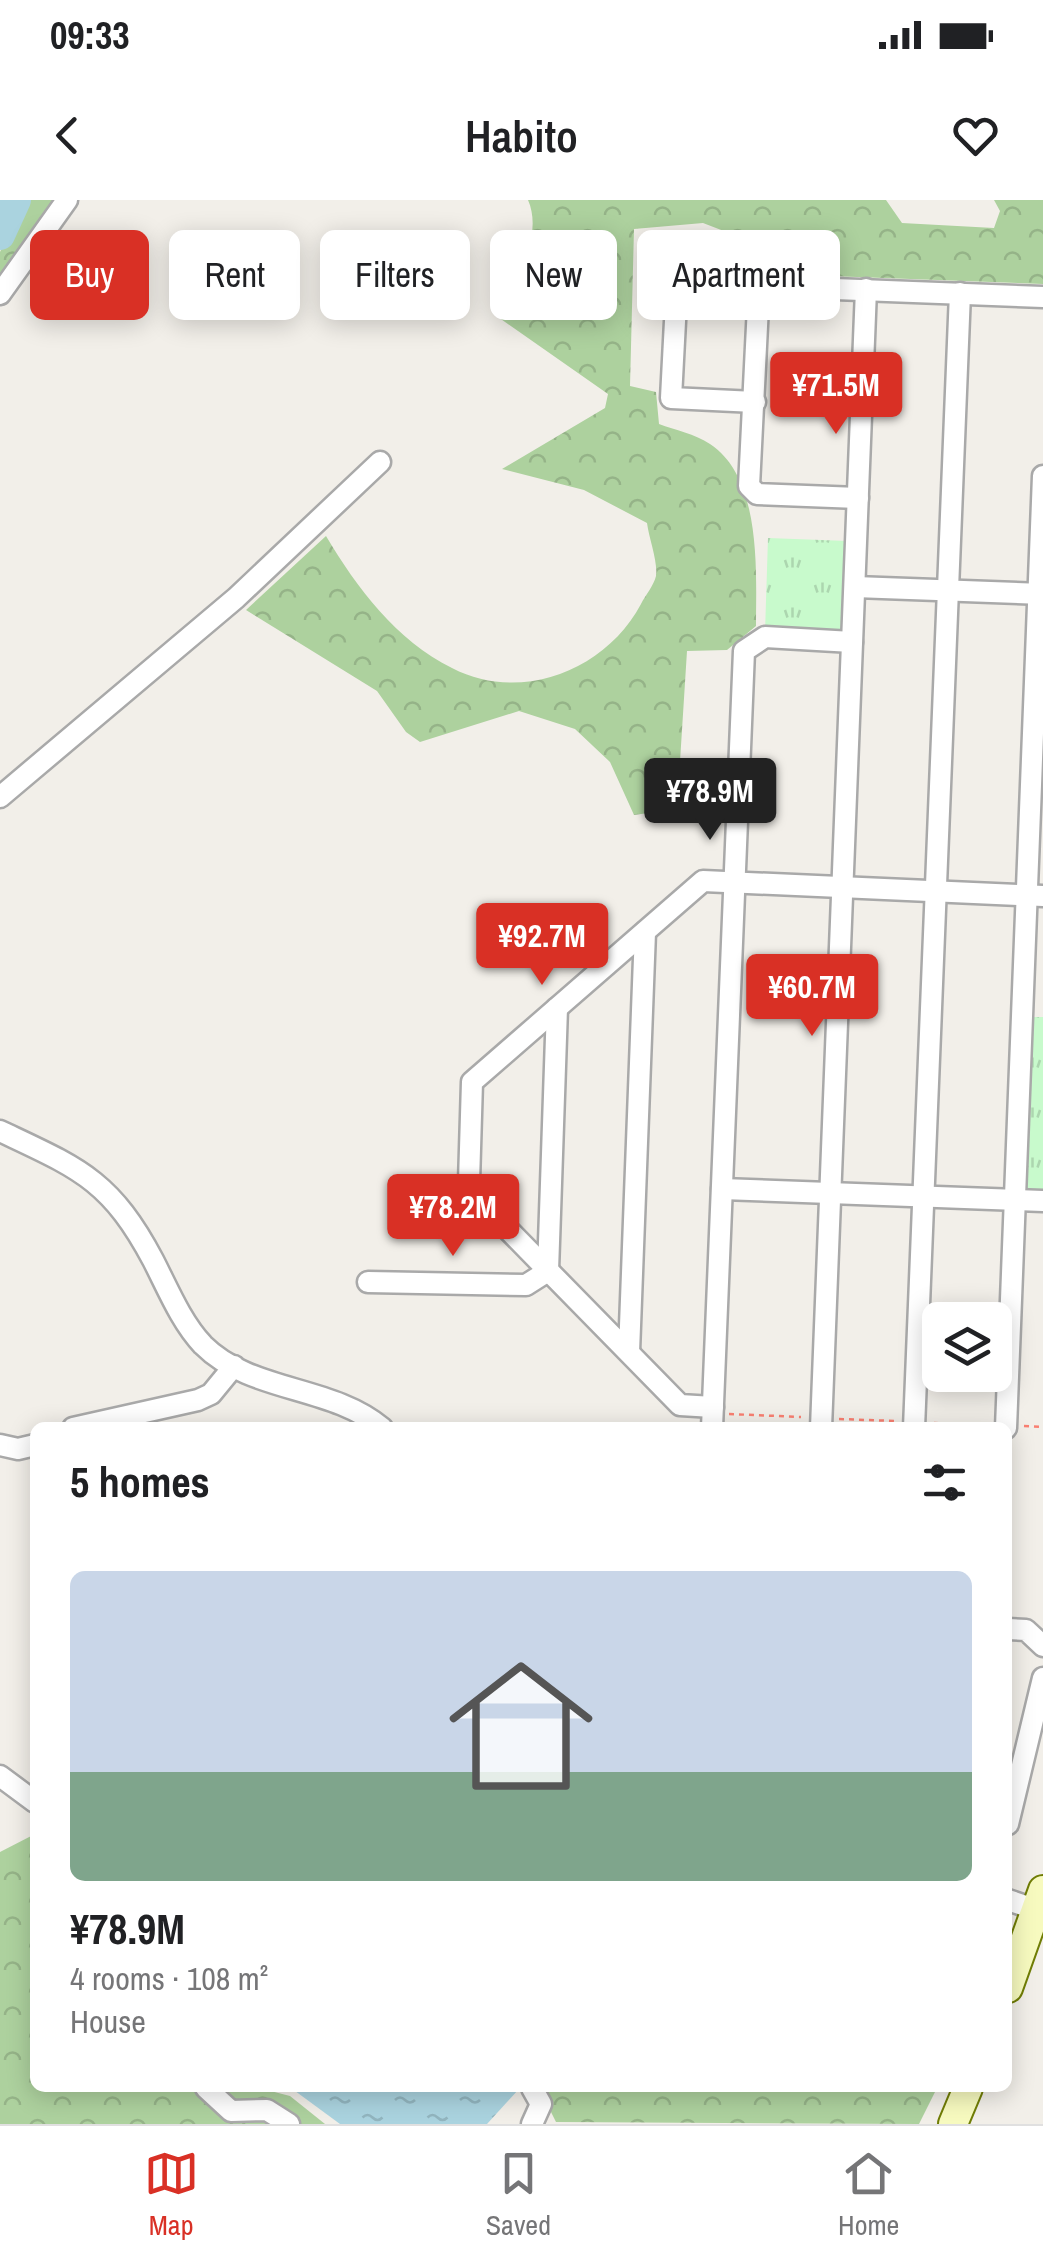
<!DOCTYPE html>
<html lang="en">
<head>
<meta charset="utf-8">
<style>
  body { margin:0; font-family:"Archivo Narrow",sans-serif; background:#f2f2f2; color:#202124; height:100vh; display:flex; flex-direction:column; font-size:38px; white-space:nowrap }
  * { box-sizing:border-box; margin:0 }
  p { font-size:32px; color:#757577 }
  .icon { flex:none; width:55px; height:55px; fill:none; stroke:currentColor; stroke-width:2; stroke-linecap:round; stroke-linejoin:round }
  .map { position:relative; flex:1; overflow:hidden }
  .drawer { position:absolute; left:30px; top:1222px; width:982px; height:670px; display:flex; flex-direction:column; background:#fff; border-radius:15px; box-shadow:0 5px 25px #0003 }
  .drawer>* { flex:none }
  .hud { position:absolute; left:30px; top:30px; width:985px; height:90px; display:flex; gap:20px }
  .buttons { position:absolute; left:922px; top:1102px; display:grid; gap:20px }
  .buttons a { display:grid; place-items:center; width:90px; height:90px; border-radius:15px; background:#fff; box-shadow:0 5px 25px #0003; font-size:50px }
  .price { position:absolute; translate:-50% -85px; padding:0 22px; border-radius:10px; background:#d93025; color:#fff; font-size:32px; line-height:65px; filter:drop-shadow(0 2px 5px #0008) }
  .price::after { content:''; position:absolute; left:50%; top:60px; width:30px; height:22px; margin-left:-15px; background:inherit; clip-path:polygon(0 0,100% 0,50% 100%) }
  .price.on { background:#222; color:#fff }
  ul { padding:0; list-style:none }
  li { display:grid; align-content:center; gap:20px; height:530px; padding:0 40px }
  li+li { border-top:2px solid #e0e0e0 }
  li span { display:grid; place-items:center; height:310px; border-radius:15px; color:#555 }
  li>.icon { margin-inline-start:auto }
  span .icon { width:180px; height:180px; fill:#fffc; stroke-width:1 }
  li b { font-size:42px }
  h2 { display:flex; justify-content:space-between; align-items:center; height:120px; padding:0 40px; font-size:42px }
  .chip { padding:0 35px; border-radius:15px; background:#fff; box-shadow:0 5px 25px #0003; font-size:35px; line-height:90px }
  .chip.on { background:#d93025; color:#fff }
  .status { display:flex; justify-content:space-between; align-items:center; height:70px; padding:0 50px; background:#fff; direction:ltr }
  .status svg { height:28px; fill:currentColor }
  header { display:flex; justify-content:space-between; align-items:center; height:130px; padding:0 40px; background:#fff; font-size:45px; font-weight:600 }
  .tab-bar { display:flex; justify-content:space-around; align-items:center; height:140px; border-top:2px solid #e0e0e0; background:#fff; font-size:28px; color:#757577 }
  .tab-bar a { display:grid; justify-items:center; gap:5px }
  .tab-bar .on { color:#d93025 }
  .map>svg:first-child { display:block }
  .forest { fill:url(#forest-crowns) }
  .park { fill:url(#park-tufts) }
  .water { fill:url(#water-ripples) }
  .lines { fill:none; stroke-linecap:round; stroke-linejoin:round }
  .river { stroke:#aad3df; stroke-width:30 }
  .street-casing { stroke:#a9a9a9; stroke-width:25 }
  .secondary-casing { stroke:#707d05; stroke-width:32 }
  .path { stroke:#fa8072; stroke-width:2.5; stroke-dasharray:5 5; stroke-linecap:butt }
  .street { stroke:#fff; stroke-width:20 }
  .secondary { stroke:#f7fabf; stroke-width:28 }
</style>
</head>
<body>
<div class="status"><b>09:33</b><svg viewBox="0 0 49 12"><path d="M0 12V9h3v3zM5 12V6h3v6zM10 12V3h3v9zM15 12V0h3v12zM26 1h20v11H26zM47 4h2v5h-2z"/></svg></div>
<header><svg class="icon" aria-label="back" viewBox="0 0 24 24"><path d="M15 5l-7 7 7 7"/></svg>Habito<svg class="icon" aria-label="heart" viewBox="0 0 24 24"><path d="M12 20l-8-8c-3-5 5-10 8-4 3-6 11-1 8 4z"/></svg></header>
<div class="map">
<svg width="1043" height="1924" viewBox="0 0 1043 1924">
  <defs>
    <pattern id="forest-crowns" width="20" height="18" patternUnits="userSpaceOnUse" patternTransform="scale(2.5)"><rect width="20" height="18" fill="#add19e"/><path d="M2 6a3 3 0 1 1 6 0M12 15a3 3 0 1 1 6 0" fill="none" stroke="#95b388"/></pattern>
    <pattern id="park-tufts" width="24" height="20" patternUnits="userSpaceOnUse" patternTransform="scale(2.5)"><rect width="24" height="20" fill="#c8facc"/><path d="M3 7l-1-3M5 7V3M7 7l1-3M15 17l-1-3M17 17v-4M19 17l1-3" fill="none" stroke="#acd6af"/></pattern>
    <pattern id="water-ripples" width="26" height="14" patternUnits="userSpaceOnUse" patternTransform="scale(2.5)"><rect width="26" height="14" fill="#aad3df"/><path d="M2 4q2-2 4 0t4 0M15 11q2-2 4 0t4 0" fill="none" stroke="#92b5bf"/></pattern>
  </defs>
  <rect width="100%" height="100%" fill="#f2efe9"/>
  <!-- forest -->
  <g class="forest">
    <path d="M 24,0 L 56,0 L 0,78 L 0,52 Z"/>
    <path d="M 528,0 L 886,0 L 902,23 L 994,28 L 1000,11 L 994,0 L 1043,0 L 1043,84 L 776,74 L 765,47 L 703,23 L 634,29 L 630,186 L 656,192 L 659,224 C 675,230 695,234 710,244 C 762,278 756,372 756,426 L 727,450 L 687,451 L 677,609 L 634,615 L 610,562 L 575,529 L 519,511 L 420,542 L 406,532 L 377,491 L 246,410 L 326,336 C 357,388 396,440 452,468 C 521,504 606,470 641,404 C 645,396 654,385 656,376 C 658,361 649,339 647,323 L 584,290 L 502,269 L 605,208 L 608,194 L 498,117 C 515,85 544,36 528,0 Z"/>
    <path d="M 35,1634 L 35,1888 L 259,1888 L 290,1896 L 325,1924 L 0,1924 L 0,1652 Z"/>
    <path d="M 539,1888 L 937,1888 L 919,1924 L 556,1922 Z"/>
  </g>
  <!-- park -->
  <g class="park">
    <path d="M 768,338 L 848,341 L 845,428 L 839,435 L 765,432 Z"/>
    <path d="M 1030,817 L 1043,817 L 1043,994 L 1031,994 L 1023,986 Z"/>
  </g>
  <!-- water -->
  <path class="water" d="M 291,1888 L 516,1888 L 519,1889 L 487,1924 L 340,1924 Z"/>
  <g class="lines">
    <!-- river -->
    <path class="river" d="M 0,35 L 16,0"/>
    <!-- street casing -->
    <g class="street-casing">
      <g id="street">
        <path d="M 759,86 L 749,286 L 757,294 L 858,298"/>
        <path d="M 0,94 L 67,0"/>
        <path d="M 755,202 L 671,198 L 677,83 L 1043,97"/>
        <path d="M 855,387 L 1043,394"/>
        <path d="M 0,597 L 236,398 L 380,262"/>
        <path d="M 0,931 C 78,968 110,979 153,1060 C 167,1087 181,1122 203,1145 C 251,1193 331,1185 382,1228"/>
        <path d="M 722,989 L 1043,1001"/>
        <path d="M 368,1082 L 526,1085 L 548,1071 L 557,808"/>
        <path d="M 629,1152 L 645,732"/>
        <path d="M 713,1207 L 680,1205 L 483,1004 L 469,982 L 472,882 L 703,681 L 1043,696"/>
        <path d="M 73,1228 L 198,1200 L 211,1194 L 234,1166"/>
        <path d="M 712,1228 L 744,451 L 765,437 L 852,442"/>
        <path d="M 821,1228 L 866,89"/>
        <path d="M 914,1228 L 960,93"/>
        <path d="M 1006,1228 L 1043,276"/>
        <path d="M 0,1245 L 18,1249 L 35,1245"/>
        <path d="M 1008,1429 L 1026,1430 L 1043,1446"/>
        <path d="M 0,1576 L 35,1602"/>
        <path d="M 1008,1624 L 1043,1478"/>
        <path d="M 1008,1700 L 1037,1710"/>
        <path d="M 206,1888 L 231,1911 L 267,1910 L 289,1924"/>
        <path d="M 532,1888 L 541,1904 L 532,1924"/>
      </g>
    </g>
    <!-- secondary casing -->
    <g class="secondary-casing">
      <g id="secondary">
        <path d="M 1008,1788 L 1043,1690"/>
        <path d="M 953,1924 L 968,1888"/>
      </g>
    </g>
    <!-- path -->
    <g class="path">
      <path d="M 729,1214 L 801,1217"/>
      <path d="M 839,1219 L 896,1221"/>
      <path d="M 934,1223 L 986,1225"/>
      <path d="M 1024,1226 L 1043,1227"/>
    </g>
    <!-- street -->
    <use href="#street" class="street"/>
    <!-- secondary -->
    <use href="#secondary" class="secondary"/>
  </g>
</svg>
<div class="buttons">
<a><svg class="icon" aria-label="layers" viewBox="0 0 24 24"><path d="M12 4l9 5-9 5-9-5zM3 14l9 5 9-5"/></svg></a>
</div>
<b class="price" style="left:836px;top:237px">¥71.5M</b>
<b class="price on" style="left:710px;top:643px">¥78.9M</b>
<b class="price" style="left:542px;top:788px">¥92.7M</b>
<b class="price" style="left:812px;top:839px">¥60.7M</b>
<b class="price" style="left:453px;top:1059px">¥78.2M</b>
<div class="hud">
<a class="chip on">Buy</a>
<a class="chip">Rent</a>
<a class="chip">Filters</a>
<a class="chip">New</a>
<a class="chip">Apartment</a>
</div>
<section class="drawer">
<h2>5 homes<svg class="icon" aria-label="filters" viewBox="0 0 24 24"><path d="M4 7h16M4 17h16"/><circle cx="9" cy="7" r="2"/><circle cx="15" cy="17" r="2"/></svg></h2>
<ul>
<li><span style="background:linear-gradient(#c9d6e8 65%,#7fa58c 0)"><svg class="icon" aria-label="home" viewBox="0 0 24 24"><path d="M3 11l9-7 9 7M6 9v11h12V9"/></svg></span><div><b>¥78.9M</b><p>4 rooms · 108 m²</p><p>House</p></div></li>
</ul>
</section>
</div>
<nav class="tab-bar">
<a class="on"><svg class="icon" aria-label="map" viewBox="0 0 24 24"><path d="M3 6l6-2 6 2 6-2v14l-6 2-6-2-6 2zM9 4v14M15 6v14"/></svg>Map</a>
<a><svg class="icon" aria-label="saved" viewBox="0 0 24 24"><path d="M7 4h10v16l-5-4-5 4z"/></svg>Saved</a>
<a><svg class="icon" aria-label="home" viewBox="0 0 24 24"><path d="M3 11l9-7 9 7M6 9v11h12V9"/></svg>Home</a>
</nav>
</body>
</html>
